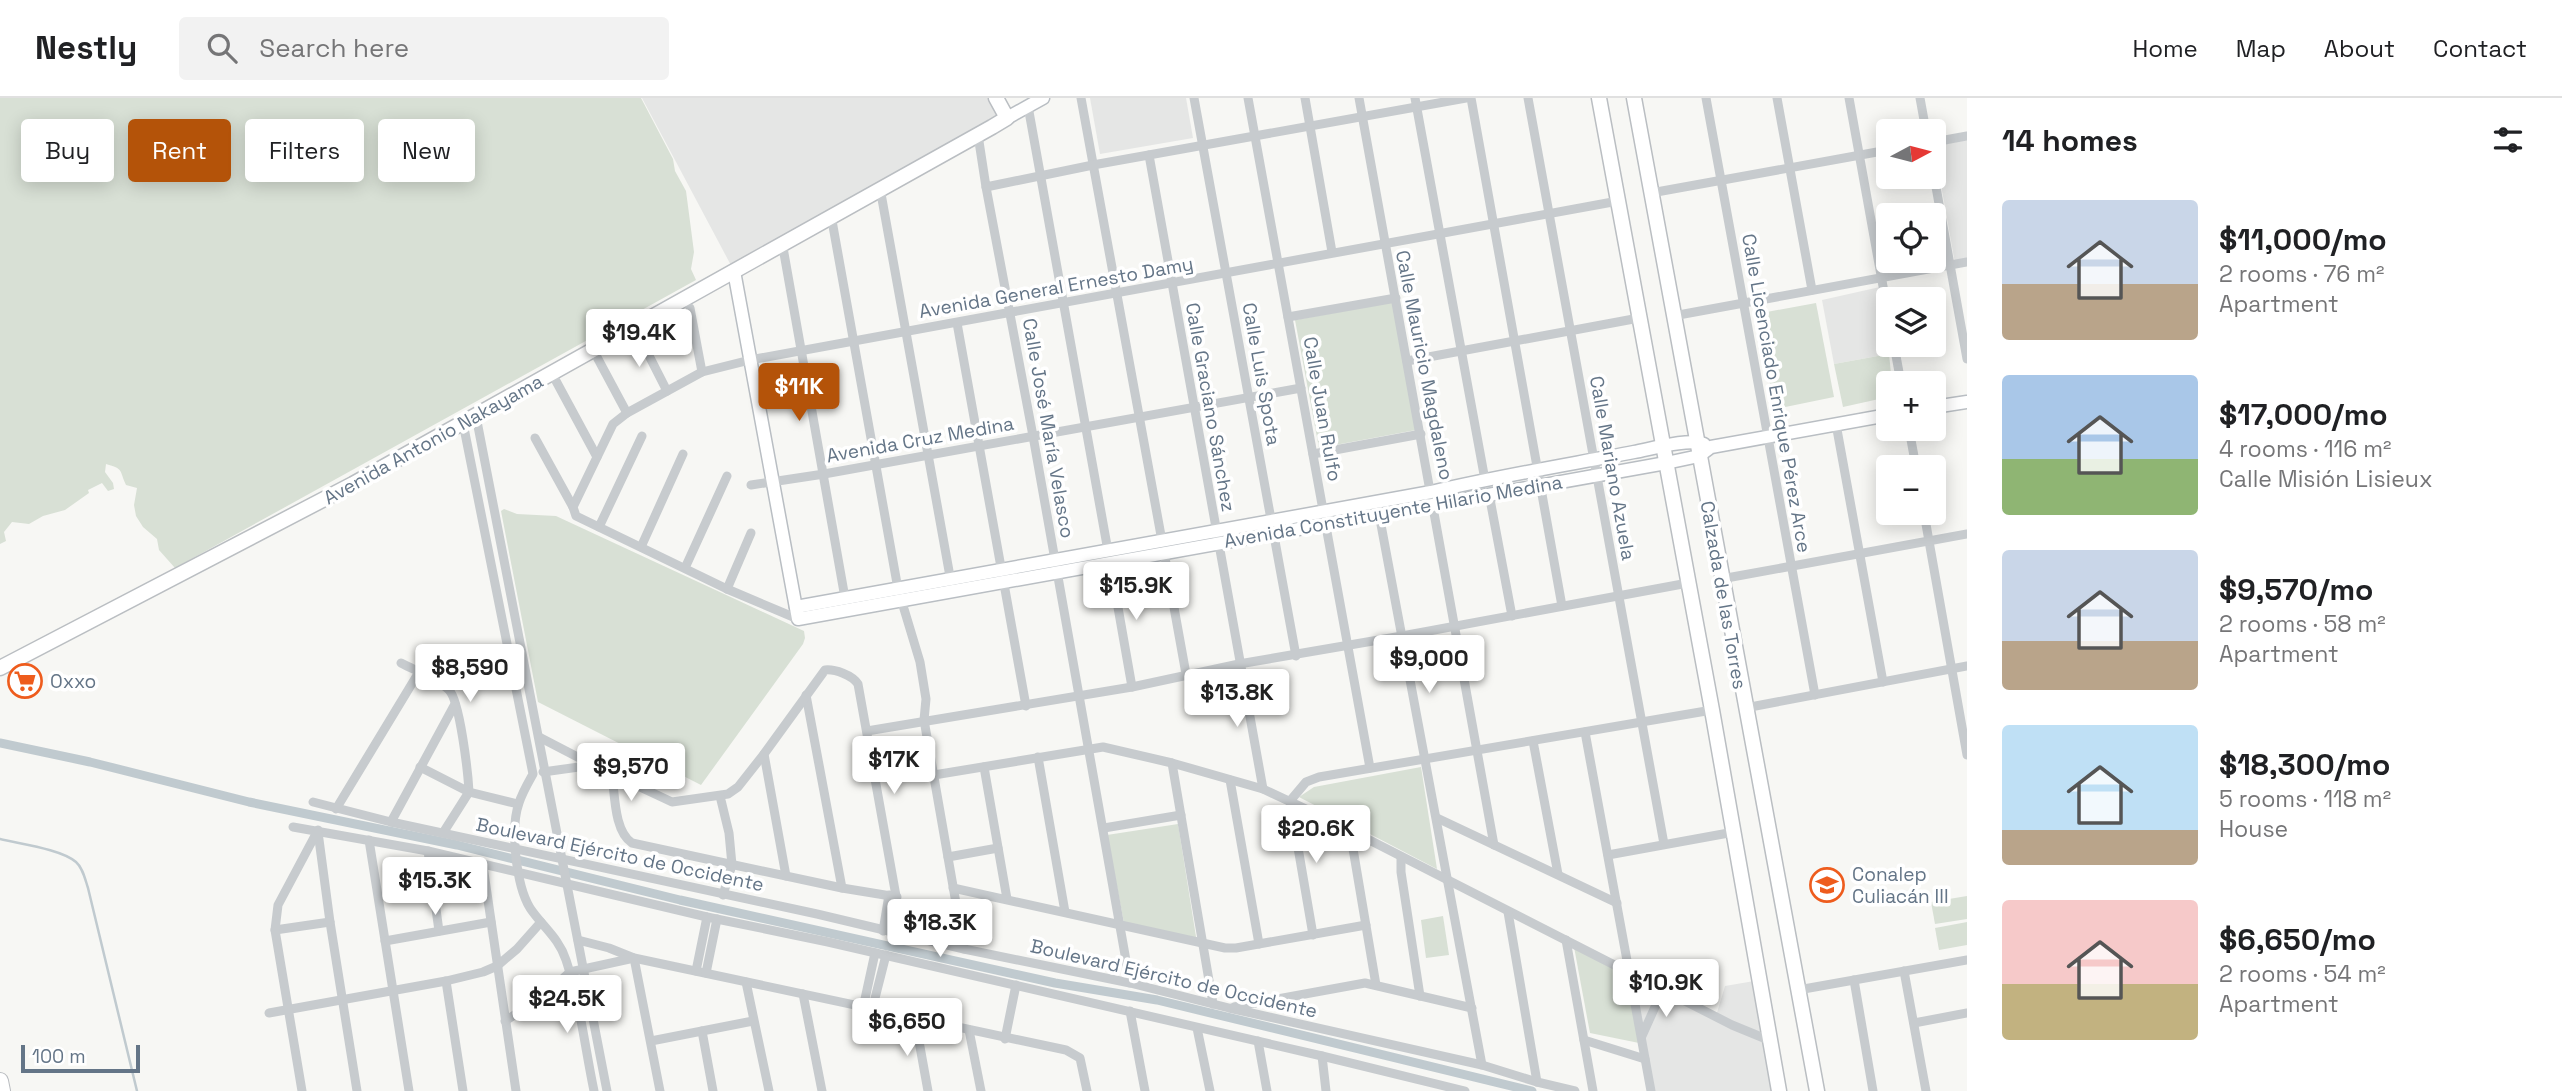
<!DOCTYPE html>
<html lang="en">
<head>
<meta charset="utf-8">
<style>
  body { margin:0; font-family:"Space Grotesk",sans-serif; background:#f2f2f2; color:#202124; height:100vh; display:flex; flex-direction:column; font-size:26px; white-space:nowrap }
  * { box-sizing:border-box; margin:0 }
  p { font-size:23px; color:#757577 }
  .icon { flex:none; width:38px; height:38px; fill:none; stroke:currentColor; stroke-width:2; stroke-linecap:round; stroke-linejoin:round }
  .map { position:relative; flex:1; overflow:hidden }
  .drawer { display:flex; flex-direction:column; background:#fff; width:595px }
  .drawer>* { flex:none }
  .hud { position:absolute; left:21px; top:21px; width:665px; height:63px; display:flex; gap:14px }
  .needle { width:46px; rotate:83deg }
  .tools { position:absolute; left:1876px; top:21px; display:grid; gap:14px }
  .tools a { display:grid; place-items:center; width:70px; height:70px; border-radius:7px; background:#fff; box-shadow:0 4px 18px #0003; font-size:35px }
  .scale { position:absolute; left:21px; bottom:18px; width:119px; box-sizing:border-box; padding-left:7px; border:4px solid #647587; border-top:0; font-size:19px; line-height:24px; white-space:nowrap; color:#647587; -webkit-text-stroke:5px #fff; paint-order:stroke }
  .price { position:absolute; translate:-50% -60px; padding:0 16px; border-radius:7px; background:#fff; color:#222; font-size:23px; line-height:46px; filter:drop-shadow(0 2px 4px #0008) }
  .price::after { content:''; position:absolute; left:50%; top:42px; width:21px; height:16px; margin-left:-10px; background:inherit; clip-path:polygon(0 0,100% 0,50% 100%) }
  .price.active { background:#b45309; color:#fff }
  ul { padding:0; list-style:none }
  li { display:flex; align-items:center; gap:21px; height:175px; padding:0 35px }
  li span { display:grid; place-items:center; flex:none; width:196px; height:140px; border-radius:7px; color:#555 }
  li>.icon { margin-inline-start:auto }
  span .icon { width:84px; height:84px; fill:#fffc; stroke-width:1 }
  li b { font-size:30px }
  h2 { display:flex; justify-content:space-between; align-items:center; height:84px; padding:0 35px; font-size:30px }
  .chip { padding:0 24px; border-radius:7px; background:#fff; box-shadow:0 4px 18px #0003; font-size:24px; line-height:63px }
  .chip.active { background:#b45309; color:#fff }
  header { display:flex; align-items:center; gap:42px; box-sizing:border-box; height:98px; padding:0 35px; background:#fff; border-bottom:2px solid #e0e0e0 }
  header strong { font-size:33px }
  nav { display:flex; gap:38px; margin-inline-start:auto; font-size:24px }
  .search { width:490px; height:63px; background:#f2f2f2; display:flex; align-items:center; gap:18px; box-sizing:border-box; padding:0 24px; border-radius:7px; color:#757577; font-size:26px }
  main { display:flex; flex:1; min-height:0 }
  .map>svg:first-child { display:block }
  .built { fill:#e5e6e5 }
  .green { fill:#d8e0d5 }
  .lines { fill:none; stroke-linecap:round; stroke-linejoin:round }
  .stream { stroke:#c0cacf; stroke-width:2.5 }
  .canal { stroke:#c0cacf; stroke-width:9 }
  .secondary-casing { stroke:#b9bec3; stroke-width:15 }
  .primary-casing { stroke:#babec2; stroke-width:17 }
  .highway-casing { stroke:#b9bcc0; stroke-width:18 }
  .street { stroke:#c7cbce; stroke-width:9 }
  .secondary { stroke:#fff; stroke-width:12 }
  .primary { stroke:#fff; stroke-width:14 }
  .highway { stroke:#fff; stroke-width:16 }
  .labels { text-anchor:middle; stroke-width:7; stroke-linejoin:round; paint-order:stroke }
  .street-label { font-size:19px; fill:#647587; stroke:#fff }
  .poi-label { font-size:19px; fill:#647587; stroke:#fff; text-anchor:start }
</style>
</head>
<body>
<header>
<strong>Nestly</strong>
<div class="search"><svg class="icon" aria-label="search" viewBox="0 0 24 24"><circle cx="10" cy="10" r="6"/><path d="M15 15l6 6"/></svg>Search here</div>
<nav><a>Home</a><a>Map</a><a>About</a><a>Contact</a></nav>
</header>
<main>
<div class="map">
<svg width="1967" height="993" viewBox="0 0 1967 993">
  <rect width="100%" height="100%" fill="#f7f7f4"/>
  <!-- built -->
  <g class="built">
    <path d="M 642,0 L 996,0 L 1007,20 L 734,173 Z"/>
    <path d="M 1090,0 L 1186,0 L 1193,40 L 1100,56 Z"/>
    <path d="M 1967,42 L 1967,162 L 1955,165 L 1934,48 Z"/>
    <path d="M 1880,189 L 1889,256 L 1834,266 L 1822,202 Z"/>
    <path d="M 1629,874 L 1716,918 L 1725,888 L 1760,882 L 1778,993 L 1651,993 Z"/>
  </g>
  <!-- green -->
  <g class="green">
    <path d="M 0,0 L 641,0 L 673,61 L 675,73 L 686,93 L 694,154 L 691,171 L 696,182 L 175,470 L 159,452 L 157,441 L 143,429 L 136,418 L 134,407 L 137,390 L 126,387 C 119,372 124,371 106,366 L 105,374 L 113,385 L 114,391 L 108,393 L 102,385 L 88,392 L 89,395 L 65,412 L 43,418 L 29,426 L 12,424 L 4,434 L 6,443 L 0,446 Z"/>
    <path d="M 1393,204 L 1416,332 L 1319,350 L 1295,222 Z"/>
    <path d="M 1816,205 L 1834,299 L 1775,311 L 1756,216 Z"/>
    <path d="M 1889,256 L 1892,285 L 1888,285 L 1888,299 L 1843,309 L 1834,266 Z"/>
    <path d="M 504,411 L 517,416 L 556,418 L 804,533 L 805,540 L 803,546 L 701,687 L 538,604 L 501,413 Z"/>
    <path d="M 1421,669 L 1437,771 L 1299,699 L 1314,689 Z"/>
    <path d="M 1178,726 L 1197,845 L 1124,825 L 1107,737 Z"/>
    <path d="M 1967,798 L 1967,821 L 1935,826 L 1931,804 Z"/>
    <path d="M 1443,818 L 1449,857 L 1426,860 L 1421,822 Z"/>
    <path d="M 1967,824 L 1967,847 L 1939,852 L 1935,830 Z"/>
    <path d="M 1574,849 L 1625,874 L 1639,945 L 1590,935 Z"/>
  </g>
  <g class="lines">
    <!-- stream -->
    <path class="stream" d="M 0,741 C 20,746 61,751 76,764 C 83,770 85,781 88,790 L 137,993"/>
    <!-- canal -->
    <path class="canal" d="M 0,645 L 90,664 L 249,704 L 457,747 L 680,802 L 1055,885 L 1157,902 L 1532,993"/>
    <!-- secondary casing -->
    <g class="secondary-casing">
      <g id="secondary">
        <path d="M 1007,20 L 1043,0"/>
        <path d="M 734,173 L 798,521 L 1666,365 L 1699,358 L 1711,349 L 1888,317"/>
        <path d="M 1934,309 L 1967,304"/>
        <path d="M 796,509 L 1431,394 C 1498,378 1566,367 1634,354 C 1651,351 1688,340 1704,346"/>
      </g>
    </g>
    <!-- primary casing -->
    <g class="primary-casing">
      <g id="primary">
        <path d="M 1599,0 L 1712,612 L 1779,993"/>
        <path d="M 1634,0 L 1817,993"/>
        <path d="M 0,570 L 353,386 L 992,29 L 1007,20 L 996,0"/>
      </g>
    </g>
    <!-- highway casing -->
    <g class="highway-casing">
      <path id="highway" d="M 0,983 L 2,993"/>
    </g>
    <!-- street -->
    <g class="street">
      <path d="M 1081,0 L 1162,443"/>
      <path d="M 1194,0 L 1296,558"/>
      <path d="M 1248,0 L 1370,670"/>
      <path d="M 1305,0 L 1332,154"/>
      <path d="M 1359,0 L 1494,747"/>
      <path d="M 1415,0 L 1485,382"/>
      <path d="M 1471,0 L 1562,508"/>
      <path d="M 1528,0 L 1664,746"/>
      <path d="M 1706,0 L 1815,597"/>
      <path d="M 1777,0 L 1812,192"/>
      <path d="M 1849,0 L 1888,216"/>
      <path d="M 1920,0 L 1926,33"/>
      <path d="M 1028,8 L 1108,453"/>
      <path d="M 978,37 L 986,89 L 1093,67 L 1466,0"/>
      <path d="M 1934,44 L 1967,38"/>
      <path d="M 1149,57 L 1263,691"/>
      <path d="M 1934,78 L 1967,261"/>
      <path d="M 986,89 L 1033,338 L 1130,885"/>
      <path d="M 880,90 L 951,484"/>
      <path d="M 1651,95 L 1888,52"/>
      <path d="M 831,117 L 898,491 L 920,564 L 926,601 L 924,622 L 964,851"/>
      <path d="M 782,144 L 845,500"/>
      <path d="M 690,210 L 702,274"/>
      <path d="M 1673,218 L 1967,164"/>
      <path d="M 1288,219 L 1396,200"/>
      <path d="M 957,225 L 1026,608"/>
      <path d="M 638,236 L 667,293"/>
      <path d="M 1894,247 L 1901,285"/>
      <path d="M 597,259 L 627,315"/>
      <path d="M 1407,263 L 1639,220"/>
      <path d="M 556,283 L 597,359"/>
      <path d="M 476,318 L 607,993"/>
      <path d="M 463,325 L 533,676 C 528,685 522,695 519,705 C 510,730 516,787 530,810 C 542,828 559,840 566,862 C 580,904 585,950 594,993"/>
      <path d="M 1836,326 L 1883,584"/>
      <path d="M 1909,331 L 1916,369"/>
      <path d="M 535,340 L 573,409"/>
      <path d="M 1313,356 L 1421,336"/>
      <path d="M 751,387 L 824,376 L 1301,290"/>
      <path d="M 1489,396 L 1512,518"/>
      <path d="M 1924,415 L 1967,657"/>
      <path d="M 1379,416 L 1482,967"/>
      <path d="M 599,429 L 642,338"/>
      <path d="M 641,449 L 683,356"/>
      <path d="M 1164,454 L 1186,576"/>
      <path d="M 1110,464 L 1132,589"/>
      <path d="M 685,470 L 727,378"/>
      <path d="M 1721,481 L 1967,436"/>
      <path d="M 727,491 L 751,435"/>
      <path d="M 798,521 L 727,491 L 576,418 L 573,409 L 613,326 L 627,315 L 702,274 L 750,262 L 1618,103"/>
      <path d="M 401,565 C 416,573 436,580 449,592 C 460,603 468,675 469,694 L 443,735"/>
      <path d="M 806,597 L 842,790"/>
      <path d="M 1745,610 L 1967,568"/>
      <path d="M 867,633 L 1132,589 L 1239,566 L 1402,538 L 1688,485"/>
      <path d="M 1585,634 L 1651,993"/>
      <path d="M 539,639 L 591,666"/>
      <path d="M 1533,643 L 1558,776"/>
      <path d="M 764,656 L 786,778"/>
      <path d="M 1038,659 L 1065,814"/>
      <path d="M 1172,665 L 1213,906"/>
      <path d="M 420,669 L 469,694 L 518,706"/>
      <path d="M 984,669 L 1007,801"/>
      <path d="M 543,674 L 593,667 L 672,704 L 728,696 L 738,689 L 764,656 L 825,572 C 835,571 852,577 858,586 L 903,837"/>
      <path d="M 612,677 C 615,697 614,733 632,745 L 842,790 L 897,799"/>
      <path d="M 934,677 L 1103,649 L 1172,665 L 1263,691 L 1338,726 L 1732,927 L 1771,943"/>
      <path d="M 1230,682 L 1259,846"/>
      <path d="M 720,698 L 729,735 L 732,767 L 723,797"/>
      <path d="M 313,704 L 391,724 L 817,816 L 964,851 L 1130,885 L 1229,910 L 1482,967 L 1537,984 L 1575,993"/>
      <path d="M 336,711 L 419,574"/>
      <path d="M 1437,720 L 1617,805"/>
      <path d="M 391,724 L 455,606"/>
      <path d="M 293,729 L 428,753 L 707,819 L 828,844 L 1322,958 L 1465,993"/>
      <path d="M 1104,730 L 1181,717"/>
      <path d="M 1350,733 L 1376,887"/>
      <path d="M 318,734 L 330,824 L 357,993"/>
      <path d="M 369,742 L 409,993"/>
      <path d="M 428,753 L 439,833"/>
      <path d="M 1608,757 L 1734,734"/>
      <path d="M 948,759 L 998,750"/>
      <path d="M 1401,759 L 1401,774 L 1420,898"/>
      <path d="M 483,768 L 516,993"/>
      <path d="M 953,790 C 1044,810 1135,830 1225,850 L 1236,850 L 1366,827"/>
      <path d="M 1508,814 L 1537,984"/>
      <path d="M 275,832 L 330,824"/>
      <path d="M 883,833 L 889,797"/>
      <path d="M 1313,837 L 1290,703 L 1306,684 L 1319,679 L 1712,612"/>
      <path d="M 578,842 L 609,850 L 634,860 L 1066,952 L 1080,960 L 1087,993"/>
      <path d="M 1566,842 L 1593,993"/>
      <path d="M 385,843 L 491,824"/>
      <path d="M 696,873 L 707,819"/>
      <path d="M 1904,873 L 1926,993"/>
      <path d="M 706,875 L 717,821"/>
      <path d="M 1854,882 L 1873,993"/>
      <path d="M 446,883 L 463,993"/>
      <path d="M 746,884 L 769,993"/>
      <path d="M 1798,892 L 1967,862"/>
      <path d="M 803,896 L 822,993"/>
      <path d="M 1234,909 L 1365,885 L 1472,910"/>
      <path d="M 863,910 L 875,855"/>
      <path d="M 872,912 L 886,857"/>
      <path d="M 1130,913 L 1145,993"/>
      <path d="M 269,915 L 446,883 L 483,874 L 497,868 L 517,851 L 541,824"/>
      <path d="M 915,921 L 928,993"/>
      <path d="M 505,923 L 542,899 L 570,874 L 634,860 L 660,993"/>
      <path d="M 1914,925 L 1967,915"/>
      <path d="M 1197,930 L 1210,993"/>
      <path d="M 969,932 L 981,993"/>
      <path d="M 702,933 L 713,993"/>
      <path d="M 1642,938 L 1663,891"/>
      <path d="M 1005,941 L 1016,887"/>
      <path d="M 1584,942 L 1645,961"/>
      <path d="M 651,943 L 753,923"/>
      <path d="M 1258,943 L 1267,993"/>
      <path d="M 1322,958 L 1326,993"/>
      <path d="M 302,993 L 275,832 L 278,807 L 318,732"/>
    </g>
    <!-- secondary -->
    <use href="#secondary" class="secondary"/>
    <!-- primary -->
    <use href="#primary" class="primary"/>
    <!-- highway -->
    <use href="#highway" class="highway"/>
  </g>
  <!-- icons -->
  <defs>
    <g id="supermarket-ring" transform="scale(1.75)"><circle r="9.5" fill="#fff" stroke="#ee5c1d" stroke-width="1.5"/><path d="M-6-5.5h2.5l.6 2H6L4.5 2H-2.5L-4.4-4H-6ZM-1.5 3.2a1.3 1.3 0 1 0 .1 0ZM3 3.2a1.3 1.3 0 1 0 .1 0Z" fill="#ee5c1d"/></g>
    <g id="school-ring" transform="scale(1.75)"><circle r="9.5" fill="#fff" stroke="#ee5c1d" stroke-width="1.5"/><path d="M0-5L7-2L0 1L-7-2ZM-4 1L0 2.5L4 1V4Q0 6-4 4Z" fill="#ee5c1d"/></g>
  </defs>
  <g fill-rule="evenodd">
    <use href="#supermarket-ring" x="25" y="583"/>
    <use href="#school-ring" x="1827" y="787"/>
  </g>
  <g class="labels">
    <!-- street labels -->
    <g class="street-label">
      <text transform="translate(1056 189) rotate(-10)" y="7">Avenida General Ernesto Damy</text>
      <text transform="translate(1425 267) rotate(79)" y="7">Calle Mauricio Magdaleno</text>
      <text transform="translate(1262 276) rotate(80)" y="7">Calle Luis Spota</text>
      <text transform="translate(1777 295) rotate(80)" y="7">Calle Licenciado Enrique Pérez Arce</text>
      <text transform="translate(1211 309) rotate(80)" y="7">Calle Graciano Sánchez</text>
      <text transform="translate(1323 311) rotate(80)" y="7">Calle Juan Rulfo</text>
      <text transform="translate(1049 330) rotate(80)" y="7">Calle José María Velasco</text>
      <text transform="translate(433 341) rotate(-29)" y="7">Avenida Antonio Nakayama</text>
      <text transform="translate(920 341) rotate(-10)" y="7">Avenida Cruz Medina</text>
      <text transform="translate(1613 370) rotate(80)" y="7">Calle Mariano Azuela</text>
      <text transform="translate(1393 413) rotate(-10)" y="7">Avenida Constituyente Hilario Medina</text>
      <text transform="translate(1724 497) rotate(80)" y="7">Calzada de las Torres</text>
      <text transform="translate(620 756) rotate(12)" y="7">Boulevard Ejército de Occidente</text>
      <text transform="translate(1174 880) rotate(13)" y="7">Boulevard Ejército de Occidente</text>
    </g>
    <!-- poi labels -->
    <g class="poi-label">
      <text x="50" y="590">Oxxo</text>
      <text x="1852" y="783">Conalep<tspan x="1852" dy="22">Culiacán III</tspan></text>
    </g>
  </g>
</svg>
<div class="tools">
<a><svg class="needle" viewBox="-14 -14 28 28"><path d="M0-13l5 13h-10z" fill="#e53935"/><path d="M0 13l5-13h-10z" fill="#757577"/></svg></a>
<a><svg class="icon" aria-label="locate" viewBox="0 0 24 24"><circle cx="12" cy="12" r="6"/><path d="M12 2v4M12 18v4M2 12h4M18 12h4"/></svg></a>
<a><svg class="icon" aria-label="layers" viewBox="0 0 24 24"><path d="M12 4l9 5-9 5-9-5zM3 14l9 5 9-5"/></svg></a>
<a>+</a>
<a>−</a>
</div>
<div class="scale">100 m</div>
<b class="price" style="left:639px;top:271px">$19.4K</b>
<b class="price active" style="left:799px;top:325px">$11K</b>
<b class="price" style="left:1136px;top:524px">$15.9K</b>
<b class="price" style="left:1429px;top:597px">$9,000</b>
<b class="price" style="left:470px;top:606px">$8,590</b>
<b class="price" style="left:1237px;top:631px">$13.8K</b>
<b class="price" style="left:894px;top:698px">$17K</b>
<b class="price" style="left:631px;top:705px">$9,570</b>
<b class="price" style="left:1316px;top:767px">$20.6K</b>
<b class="price" style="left:435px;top:819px">$15.3K</b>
<b class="price" style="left:940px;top:861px">$18.3K</b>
<b class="price" style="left:1666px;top:921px">$10.9K</b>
<b class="price" style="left:567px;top:937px">$24.5K</b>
<b class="price" style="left:907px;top:960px">$6,650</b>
<div class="hud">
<a class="chip">Buy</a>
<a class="chip active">Rent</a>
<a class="chip">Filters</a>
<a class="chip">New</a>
</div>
</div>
<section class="drawer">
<h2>14 homes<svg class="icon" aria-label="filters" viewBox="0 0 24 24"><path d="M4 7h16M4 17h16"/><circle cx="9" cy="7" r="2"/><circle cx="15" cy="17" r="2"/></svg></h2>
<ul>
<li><span style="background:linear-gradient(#c9d6e8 60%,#b9a48a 0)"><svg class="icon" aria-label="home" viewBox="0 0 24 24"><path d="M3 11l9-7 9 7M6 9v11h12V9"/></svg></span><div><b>$11,000/mo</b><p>2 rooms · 76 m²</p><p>Apartment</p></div></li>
<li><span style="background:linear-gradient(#a9c7e8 60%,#8fb573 0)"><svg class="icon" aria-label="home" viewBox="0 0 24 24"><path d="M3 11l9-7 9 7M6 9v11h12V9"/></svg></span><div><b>$17,000/mo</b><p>4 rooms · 116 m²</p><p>Calle Misión Lisieux</p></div></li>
<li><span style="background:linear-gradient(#c9d6e8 65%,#b9a48a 0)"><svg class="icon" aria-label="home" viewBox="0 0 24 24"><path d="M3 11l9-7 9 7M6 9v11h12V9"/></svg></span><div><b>$9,570/mo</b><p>2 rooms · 58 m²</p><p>Apartment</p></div></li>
<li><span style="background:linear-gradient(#bfe0f5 75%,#b9a48a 0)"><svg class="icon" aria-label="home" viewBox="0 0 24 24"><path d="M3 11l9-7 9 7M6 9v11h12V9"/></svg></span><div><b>$18,300/mo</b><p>5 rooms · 118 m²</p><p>House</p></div></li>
<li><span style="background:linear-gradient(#f6c9c9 60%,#c2b280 0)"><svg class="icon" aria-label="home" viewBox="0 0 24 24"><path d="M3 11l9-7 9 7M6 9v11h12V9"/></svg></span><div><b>$6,650/mo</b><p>2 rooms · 54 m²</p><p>Apartment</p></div></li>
</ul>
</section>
</main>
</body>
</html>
